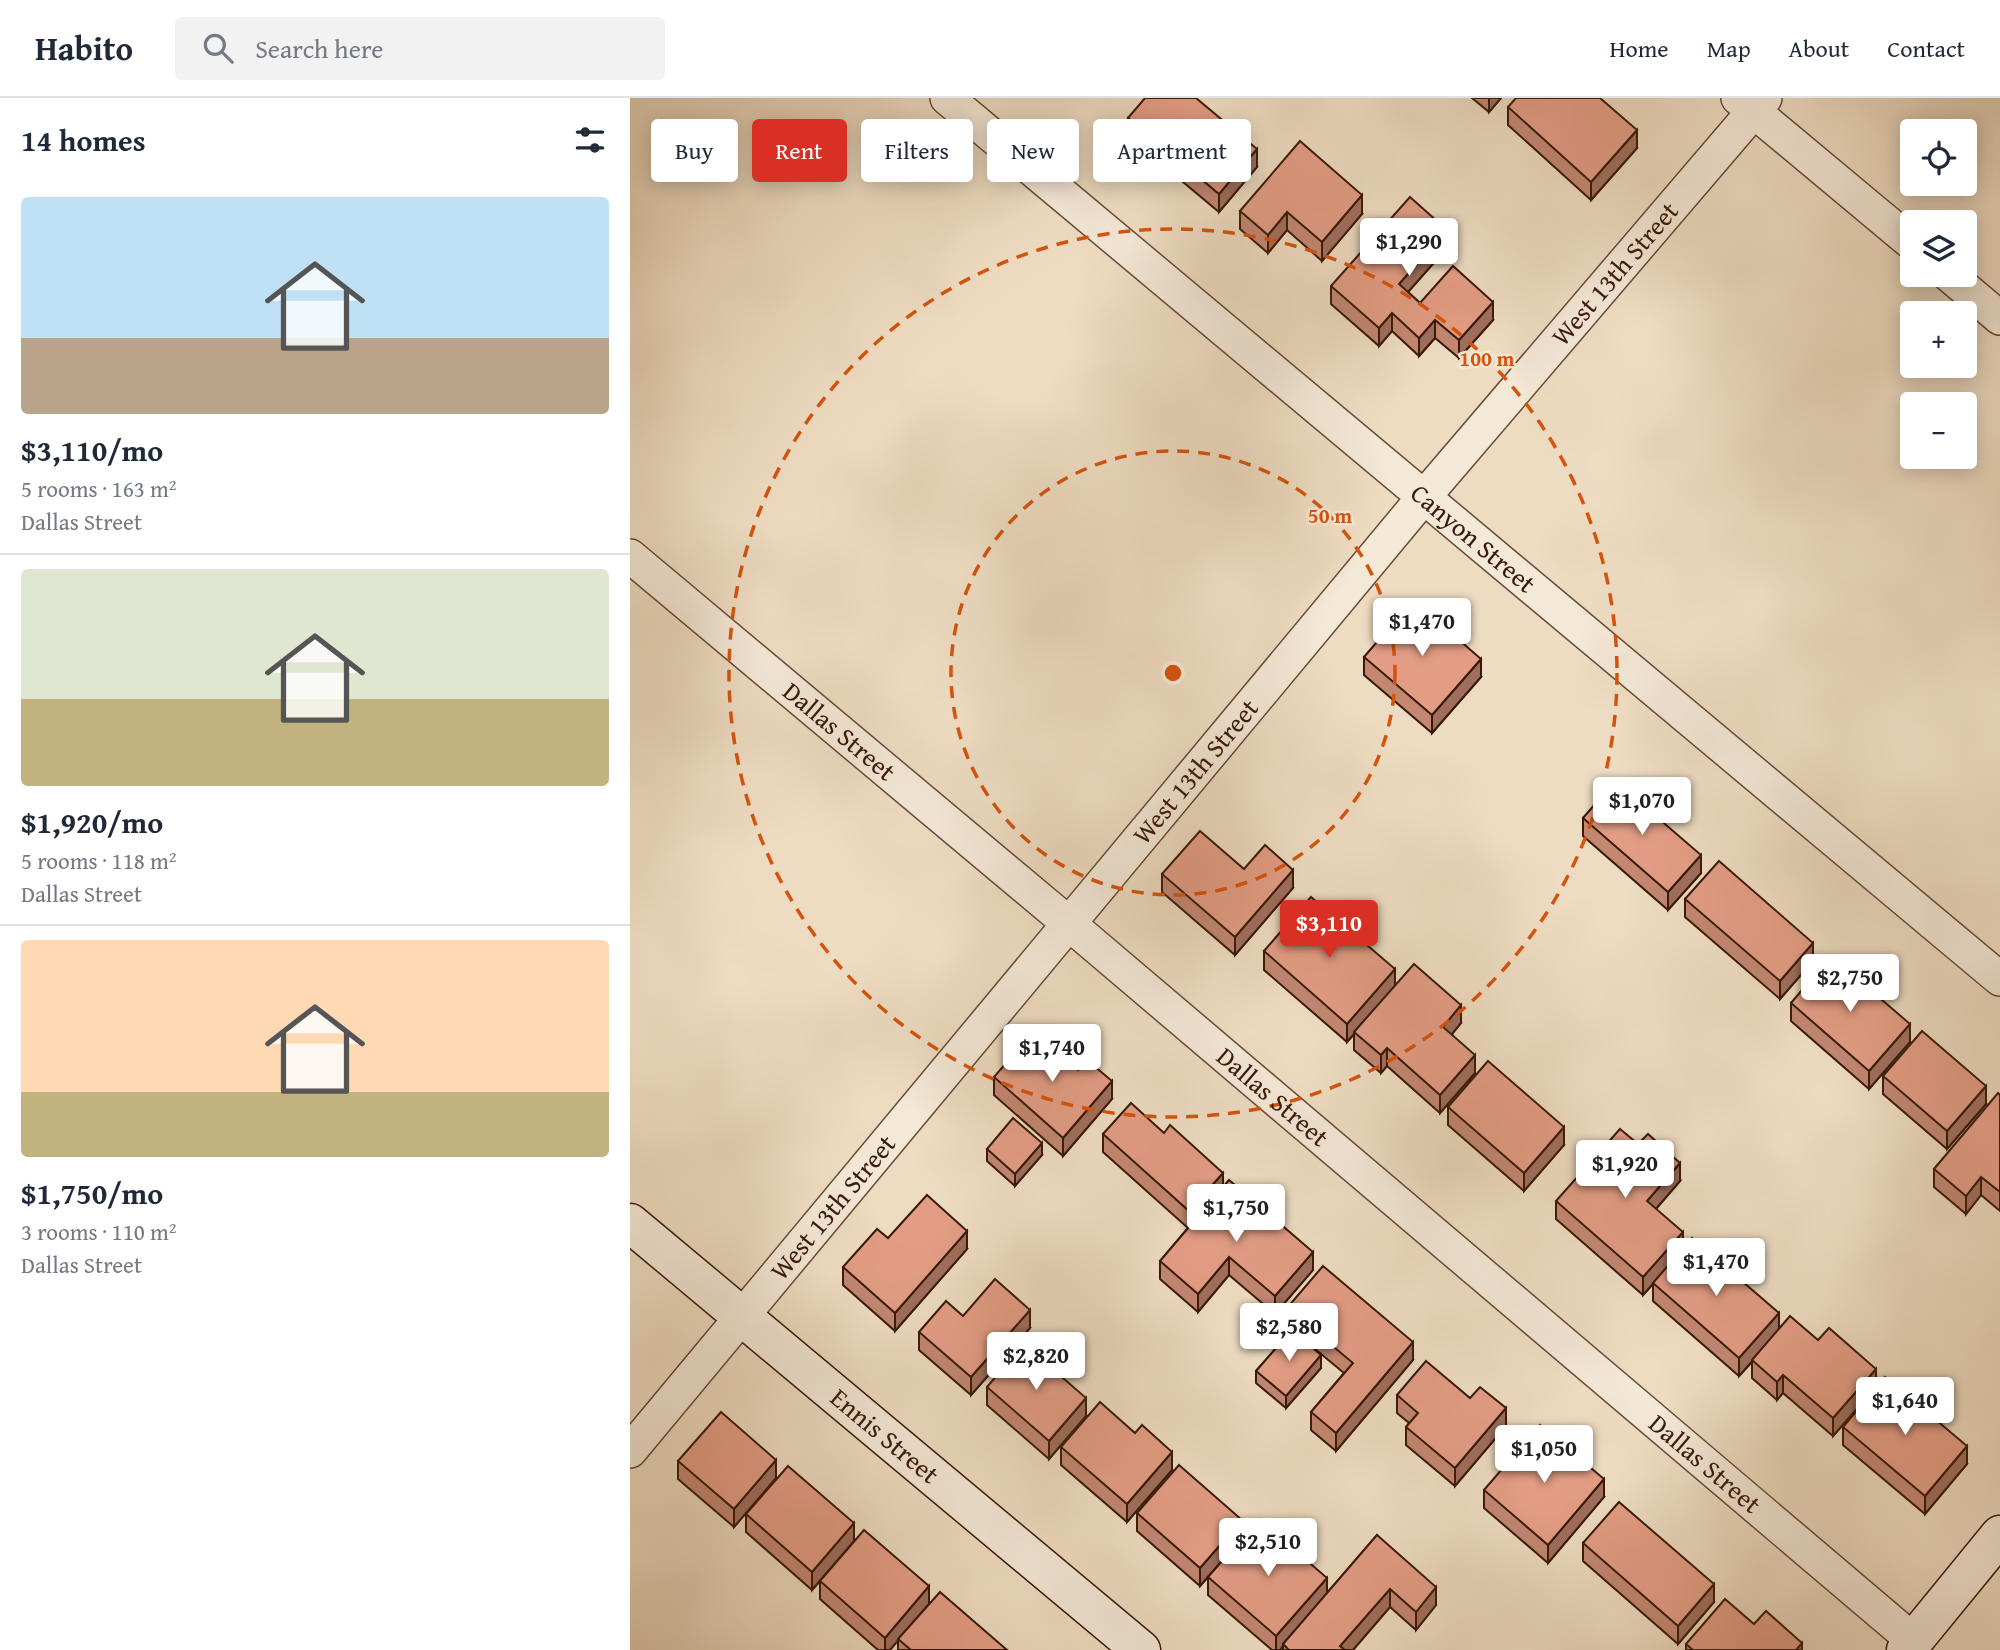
<!DOCTYPE html>
<html lang="en">
<head>
<meta charset="utf-8">
<style>
  body { margin:0; font-family:"Gentium Book Plus",serif; background:#f2f2f3; color:#1f2937; height:100vh; display:flex; flex-direction:column; font-size:26px; white-space:nowrap }
  * { box-sizing:border-box; margin:0 }
  p { font-size:23px; color:#747a83 }
  .icon { flex:none; width:38px; height:38px; fill:none; stroke:currentColor; stroke-width:2; stroke-linecap:round; stroke-linejoin:round }
  .map { position:relative; flex:1; overflow:hidden }
  .details { display:flex; flex-direction:column; background:#fff; width:630px }
  .details>* { flex:none }
  .top-card { position:absolute; left:21px; top:21px; width:665px; height:63px; display:flex; gap:14px }
  .buttons { position:absolute; left:1270px; top:21px; display:grid; gap:14px }
  .buttons a { display:grid; place-items:center; width:77px; height:77px; border-radius:7px; background:#fff; box-shadow:0 4px 18px #0003; font-size:35px }
  .price { position:absolute; translate:-50% -60px; padding:0 16px; border-radius:7px; background:#fff; color:#222; font-size:23px; line-height:46px; filter:drop-shadow(0 2px 4px #0008) }
  .price::after { content:''; position:absolute; left:50%; top:42px; width:21px; height:16px; margin-left:-10px; background:inherit; clip-path:polygon(0 0,100% 0,50% 100%) }
  .price.selected { background:#d93025; color:#fff }
  ul { padding:0; list-style:none }
  li { display:grid; align-content:center; gap:14px; height:371px; padding:0 21px }
  li+li { border-top:2px solid #e0e1e3 }
  li span { display:grid; place-items:center; height:217px; border-radius:7px; color:#555 }
  li>.icon { margin-inline-start:auto }
  span .icon { width:126px; height:126px; fill:#fffc; stroke-width:1 }
  li b { font-size:30px }
  h2 { display:flex; justify-content:space-between; align-items:center; height:84px; padding:0 21px; font-size:30px }
  .chip { padding:0 24px; border-radius:7px; background:#fff; box-shadow:0 4px 18px #0003; font-size:24px; line-height:63px }
  .chip.selected { background:#d93025; color:#fff }
  header { display:flex; align-items:center; gap:42px; box-sizing:border-box; height:98px; padding:0 35px; background:#fff; border-bottom:2px solid #e0e1e3 }
  header strong { font-size:33px }
  nav { display:flex; gap:38px; margin-inline-start:auto; font-size:24px }
  .search { width:490px; height:63px; background:#f2f2f3; display:flex; align-items:center; gap:18px; box-sizing:border-box; padding:0 24px; border-radius:7px; color:#747a83; font-size:26px }
  main { display:flex; flex:1; min-height:0 }
  .map>svg:first-child { display:block }
  .lines { fill:none; stroke-linecap:round; stroke-linejoin:round }
  .minor-casing { stroke:#664a36; stroke-width:36 }
  .secondary-casing { stroke:#391907; stroke-width:41 }
  .minor { stroke:#f4e8d7; stroke-width:33 }
  .secondary { stroke:#f4e8d7; stroke-width:38 }
  .wall { fill:#c38772; stroke:#391907; stroke-width:2 }
  .shaded-wall { fill:#9f6e5d; stroke:#391907; stroke-width:2 }
  .building { fill:#e39d85; stroke:#391907; stroke-width:2 }
  .ring { fill:none; stroke:#d6530c; stroke-width:3.5; stroke-dasharray:12 9 }
  .labels { text-anchor:middle; stroke-width:5; stroke-linejoin:round; paint-order:stroke }
  .street-label { font-size:26px; fill:#391907; stroke:#f4e8d7 }
  .centre { fill:#d6530c; stroke:#f4e8d7; stroke-width:3.5 }
  .ring-label { font-size:21px; text-anchor:middle; font-weight:bold; fill:#d6530c; stroke:#f4e8d7; stroke-width:5; stroke-linejoin:round; paint-order:stroke }
</style>
</head>
<body>
<header>
<strong>Habito</strong>
<div class="search"><svg class="icon" aria-label="search" viewBox="0 0 24 24"><circle cx="10" cy="10" r="6"/><path d="M15 15l6 6"/></svg>Search here</div>
<nav><a>Home</a><a>Map</a><a>About</a><a>Contact</a></nav>
</header>
<main>
<section class="details">
<h2>14 homes<svg class="icon" aria-label="filters" viewBox="0 0 24 24"><path d="M4 7h16M4 17h16"/><circle cx="9" cy="7" r="2"/><circle cx="15" cy="17" r="2"/></svg></h2>
<ul>
<li><span style="background:linear-gradient(#bfe0f5 65%,#b9a48a 0)"><svg class="icon" aria-label="home" viewBox="0 0 24 24"><path d="M3 11l9-7 9 7M6 9v11h12V9"/></svg></span><div><b>$3,110/mo</b><p>5 rooms · 163 m²</p><p>Dallas Street</p></div></li>
<li><span style="background:linear-gradient(#dfe7d0 60%,#c2b280 0)"><svg class="icon" aria-label="home" viewBox="0 0 24 24"><path d="M3 11l9-7 9 7M6 9v11h12V9"/></svg></span><div><b>$1,920/mo</b><p>5 rooms · 118 m²</p><p>Dallas Street</p></div></li>
<li><span style="background:linear-gradient(#ffd9b3 70%,#c2b280 0)"><svg class="icon" aria-label="home" viewBox="0 0 24 24"><path d="M3 11l9-7 9 7M6 9v11h12V9"/></svg></span><div><b>$1,750/mo</b><p>3 rooms · 110 m²</p><p>Dallas Street</p></div></li>
</ul>
</section>
<div class="map">
<svg width="1370" height="1552" viewBox="0 0 1370 1552">
  <rect width="100%" height="100%" fill="#eedcc2"/>
  <filter id="stains"><feTurbulence type="fractalNoise" baseFrequency=".00286" numOctaves="4"/><feColorMatrix values="0 0 0 0 .2 0 0 0 0 .09 0 0 0 0 .02 0 0 0 .5 -.17"/></filter>
  <radialGradient id="worn" r=".72"><stop offset=".6" stop-color="#630" stop-opacity="0"/><stop offset="1" stop-color="#630" stop-opacity=".3"/></radialGradient>
  <g class="lines">
    <!-- minor casing -->
    <g class="minor-casing">
      <g id="minor">
        <path id="s1" d="M 317,0 L 1370,881"/>
        <path d="M 1108,0 L 1283,146"/>
        <path d="M 1319,177 L 1370,220"/>
        <path id="s2" d="M 0,458 L 437,824 L 1284,1543"/>
        <path id="s3" d="M 0,1353 L 793,400 L 1135,0"/>
      </g>
    </g>
    <!-- secondary casing -->
    <g class="secondary-casing">
      <g id="secondary">
        <path id="s4" d="M 0,1125 L 511,1552"/>
        <path d="M 1276,1552 L 1370,1437"/>
      </g>
    </g>
    <!-- minor -->
    <use href="#minor" class="minor"/>
    <!-- secondary -->
    <use href="#secondary" class="secondary"/>
  </g>
  <!-- wall -->
  <g class="wall">
    <path d="M 842,0 L 871,0 L 859,14 Z"/>
    <path d="M 878,9 L 1007,50 L 961,102 L 878,27 Z"/>
    <path d="M 498,20 L 627,69 L 589,114 L 498,38 Z"/>
    <path d="M 610,113 L 732,116 L 692,163 L 657,132 L 638,155 L 610,131 Z"/>
    <path d="M 817,150 L 778,194 L 790,205 L 863,222 L 829,260 L 805,240 L 789,258 L 762,233 L 749,248 L 701,206 L 701,188 Z"/>
    <path d="M 734,559 L 851,579 L 802,635 L 734,577 Z"/>
    <path d="M 953,720 L 1071,775 L 1038,812 L 953,738 Z"/>
    <path d="M 614,771 L 663,790 L 605,857 L 532,794 L 532,776 Z"/>
    <path d="M 1055,801 L 1183,863 L 1150,901 L 1055,819 Z"/>
    <path d="M 634,853 L 765,887 L 831,925 L 822,936 L 845,975 L 810,1015 L 757,968 L 751,975 L 724,952 L 724,936 L 717,944 L 634,872 Z"/>
    <path d="M 1161,905 L 1280,944 L 1239,991 L 1161,923 Z"/>
    <path d="M 1253,978 L 1356,1006 L 1317,1051 L 1253,996 Z"/>
    <path d="M 364,979 L 482,1001 L 433,1058 L 364,997 Z"/>
    <path d="M 1370,997 L 1370,1113 L 1351,1097 L 1336,1116 L 1304,1089 L 1304,1071 Z"/>
    <path d="M 818,1009 L 934,1047 L 894,1093 L 818,1027 Z"/>
    <path d="M 473,1036 L 593,1089 L 683,1172 L 645,1216 L 599,1177 L 568,1214 L 530,1181 L 530,1163 L 558,1130 L 473,1054 Z"/>
    <path d="M 357,1051 L 412,1057 L 385,1088 L 357,1063 Z"/>
    <path d="M 1050,1083 L 1026,1111 L 1053,1151 L 1149,1231 L 1188,1242 L 1246,1289 L 1203,1338 L 1153,1295 L 1147,1302 L 1122,1280 L 1122,1264 L 1109,1278 L 1023,1203 L 1023,1186 L 1013,1197 L 926,1121 L 926,1103 Z"/>
    <path d="M 258,1140 L 337,1151 L 265,1233 L 213,1187 L 213,1169 Z"/>
    <path d="M 657,1210 L 783,1262 L 706,1353 L 681,1332 L 681,1314 L 714,1275 L 667,1236 L 691,1270 L 656,1310 L 626,1285 L 626,1273 L 662,1232 L 657,1228 Z"/>
    <path d="M 333,1218 L 400,1230 L 341,1297 L 289,1252 L 289,1234 Z"/>
    <path d="M 357,1289 L 456,1318 L 419,1361 L 357,1307 Z"/>
    <path d="M 767,1297 L 876,1328 L 825,1388 L 776,1347 L 776,1329 L 779,1325 L 767,1315 Z"/>
    <path d="M 1213,1329 L 1337,1366 L 1295,1416 L 1213,1347 Z"/>
    <path d="M 431,1349 L 542,1372 L 497,1424 L 431,1367 Z"/>
    <path d="M 48,1363 L 146,1380 L 104,1429 L 48,1381 Z"/>
    <path d="M 854,1392 L 974,1399 L 918,1465 L 854,1410 Z"/>
    <path d="M 507,1415 L 612,1440 L 697,1495 L 747,1437 L 806,1507 L 786,1532 L 760,1509 L 723,1552 L 653,1552 L 653,1548 L 650,1552 L 642,1552 L 578,1497 L 578,1479 L 570,1488 L 507,1433 Z"/>
    <path d="M 116,1416 L 224,1443 L 299,1505 L 377,1552 L 268,1552 L 268,1542 L 260,1552 L 248,1552 L 190,1501 L 190,1483 L 182,1492 L 116,1434 Z"/>
    <path d="M 953,1445 L 1084,1504 L 1048,1546 L 953,1463 Z"/>
    <path d="M 1124,1526 L 1172,1552 L 1056,1552 L 1056,1546 Z"/>
  </g>
  <!-- shaded-wall -->
  <g class="shaded-wall">
    <path d="M 859,0 L 871,0 L 859,14 Z"/>
    <path d="M 1007,32 L 1007,50 L 961,102 L 961,84 Z"/>
    <path d="M 627,51 L 627,69 L 589,114 L 589,96 Z"/>
    <path d="M 732,97 L 732,116 L 692,163 L 692,144 Z"/>
    <path d="M 657,114 L 657,132 L 638,155 L 638,137 Z"/>
    <path d="M 817,132 L 817,150 L 769,204 L 769,186 Z"/>
    <path d="M 863,204 L 863,222 L 829,260 L 829,242 Z"/>
    <path d="M 762,215 L 762,233 L 749,248 L 749,230 Z"/>
    <path d="M 805,222 L 805,240 L 789,258 L 789,240 Z"/>
    <path d="M 851,561 L 851,579 L 802,635 L 802,617 Z"/>
    <path d="M 1071,757 L 1071,775 L 1038,812 L 1038,794 Z"/>
    <path d="M 663,772 L 663,790 L 605,857 L 605,839 Z"/>
    <path d="M 1183,845 L 1183,863 L 1150,901 L 1150,883 Z"/>
    <path d="M 765,871 L 765,889 L 717,944 L 717,926 Z"/>
    <path d="M 831,907 L 831,925 L 813,947 L 813,929 Z"/>
    <path d="M 1280,926 L 1280,944 L 1239,991 L 1239,973 Z"/>
    <path d="M 757,950 L 757,968 L 751,975 L 751,957 Z"/>
    <path d="M 845,957 L 845,975 L 810,1015 L 810,997 Z"/>
    <path d="M 482,983 L 482,1001 L 433,1058 L 433,1040 Z"/>
    <path d="M 1356,988 L 1356,1006 L 1317,1051 L 1317,1033 Z"/>
    <path d="M 934,1029 L 934,1047 L 894,1093 L 894,1075 Z"/>
    <path d="M 412,1045 L 412,1057 L 385,1088 L 385,1076 Z"/>
    <path d="M 1050,1065 L 1050,1083 L 1017,1121 L 1017,1103 Z"/>
    <path d="M 593,1075 L 593,1093 L 559,1131 L 559,1113 Z"/>
    <path d="M 1351,1079 L 1351,1097 L 1336,1116 L 1336,1098 Z"/>
    <path d="M 337,1133 L 337,1151 L 265,1233 L 265,1215 Z"/>
    <path d="M 1053,1134 L 1053,1152 L 1013,1197 L 1013,1179 Z"/>
    <path d="M 683,1154 L 683,1172 L 645,1216 L 645,1198 Z"/>
    <path d="M 599,1159 L 599,1177 L 568,1214 L 568,1196 Z"/>
    <path d="M 400,1212 L 400,1230 L 341,1297 L 341,1279 Z"/>
    <path d="M 1149,1215 L 1149,1233 L 1109,1278 L 1109,1260 Z"/>
    <path d="M 783,1244 L 783,1262 L 706,1353 L 706,1335 Z"/>
    <path d="M 691,1257 L 691,1270 L 656,1310 L 656,1298 Z"/>
    <path d="M 1246,1271 L 1246,1289 L 1203,1338 L 1203,1320 Z"/>
    <path d="M 1153,1277 L 1153,1295 L 1147,1302 L 1147,1284 Z"/>
    <path d="M 456,1300 L 456,1318 L 419,1361 L 419,1343 Z"/>
    <path d="M 876,1310 L 876,1328 L 825,1388 L 825,1370 Z"/>
    <path d="M 1337,1348 L 1337,1366 L 1295,1416 L 1295,1398 Z"/>
    <path d="M 542,1354 L 542,1372 L 497,1424 L 497,1406 Z"/>
    <path d="M 146,1362 L 146,1380 L 104,1429 L 104,1411 Z"/>
    <path d="M 974,1381 L 974,1399 L 918,1465 L 918,1447 Z"/>
    <path d="M 612,1422 L 612,1440 L 570,1488 L 570,1470 Z"/>
    <path d="M 224,1425 L 224,1443 L 182,1492 L 182,1474 Z"/>
    <path d="M 697,1480 L 697,1498 L 653,1546 L 653,1548 L 650,1552 L 646,1552 L 646,1538 Z"/>
    <path d="M 1084,1486 L 1084,1504 L 1048,1546 L 1048,1528 Z"/>
    <path d="M 299,1488 L 299,1506 L 260,1552 L 255,1552 L 255,1540 Z"/>
    <path d="M 806,1489 L 806,1507 L 786,1532 L 786,1514 Z"/>
    <path d="M 760,1491 L 760,1509 L 723,1552 L 710,1552 L 710,1548 Z"/>
    <path d="M 1172,1545 L 1172,1552 L 1166,1552 Z"/>
  </g>
  <!-- building -->
  <g class="building">
    <path d="M 515,0 L 566,0 L 627,51 L 589,96 L 498,20 Z"/>
    <path d="M 886,0 L 970,0 L 1007,32 L 961,84 L 878,9 Z"/>
    <path d="M 670,43 L 732,97 L 692,144 L 657,114 L 638,137 L 610,113 Z"/>
    <path d="M 780,99 L 817,132 L 769,186 L 790,205 L 823,168 L 863,204 L 829,242 L 805,222 L 789,240 L 762,215 L 749,230 L 701,188 Z"/>
    <path d="M 783,502 L 851,561 L 802,617 L 734,559 Z"/>
    <path d="M 985,683 L 1071,757 L 1038,794 L 953,720 Z"/>
    <path d="M 570,733 L 614,771 L 635,747 L 663,772 L 605,839 L 532,776 Z"/>
    <path d="M 1089,763 L 1183,845 L 1150,883 L 1055,801 Z"/>
    <path d="M 681,799 L 765,871 L 717,926 L 634,853 Z"/>
    <path d="M 1201,858 L 1280,926 L 1239,973 L 1161,905 Z"/>
    <path d="M 784,866 L 831,907 L 813,929 L 845,957 L 810,997 L 757,950 L 751,957 L 724,934 Z"/>
    <path d="M 404,933 L 448,972 L 457,962 L 482,983 L 433,1040 L 364,979 Z"/>
    <path d="M 1292,933 L 1356,988 L 1317,1033 L 1253,978 Z"/>
    <path d="M 858,963 L 934,1029 L 894,1075 L 818,1009 Z"/>
    <path d="M 1368,995 L 1370,997 L 1370,1094 L 1351,1079 L 1336,1098 L 1304,1071 Z"/>
    <path d="M 501,1005 L 534,1035 L 540,1027 L 593,1075 L 559,1113 L 473,1036 Z"/>
    <path d="M 383,1020 L 412,1045 L 385,1076 L 357,1051 Z"/>
    <path d="M 990,1031 L 1008,1046 L 1018,1036 L 1050,1065 L 1017,1103 L 1053,1134 L 1013,1179 L 926,1103 Z"/>
    <path d="M 599,1082 L 683,1154 L 645,1198 L 599,1159 L 568,1196 L 530,1163 Z"/>
    <path d="M 297,1097 L 337,1133 L 265,1215 L 213,1169 L 247,1131 L 258,1140 Z"/>
    <path d="M 1062,1140 L 1149,1215 L 1109,1260 L 1023,1185 Z"/>
    <path d="M 693,1168 L 783,1244 L 706,1335 L 681,1314 L 723,1265 L 657,1210 Z"/>
    <path d="M 365,1181 L 400,1212 L 341,1279 L 289,1234 L 316,1203 L 333,1218 Z"/>
    <path d="M 1160,1218 L 1188,1242 L 1199,1230 L 1246,1271 L 1203,1320 L 1153,1277 L 1147,1284 L 1122,1262 Z"/>
    <path d="M 662,1232 L 691,1257 L 656,1298 L 626,1273 Z"/>
    <path d="M 394,1246 L 456,1300 L 419,1343 L 357,1289 Z"/>
    <path d="M 796,1263 L 840,1300 L 850,1289 L 876,1310 L 825,1370 L 776,1329 L 788,1315 L 767,1297 Z"/>
    <path d="M 1255,1279 L 1337,1348 L 1295,1398 L 1213,1329 Z"/>
    <path d="M 470,1304 L 505,1335 L 512,1327 L 542,1354 L 497,1406 L 431,1349 Z"/>
    <path d="M 91,1314 L 146,1362 L 104,1411 L 48,1363 Z"/>
    <path d="M 910,1327 L 974,1381 L 918,1447 L 854,1392 Z"/>
    <path d="M 549,1367 L 612,1422 L 570,1470 L 507,1415 Z"/>
    <path d="M 158,1368 L 224,1425 L 182,1474 L 116,1416 Z"/>
    <path d="M 989,1404 L 1084,1486 L 1048,1528 L 953,1445 Z"/>
    <path d="M 629,1421 L 697,1480 L 646,1538 L 578,1479 Z"/>
    <path d="M 234,1432 L 299,1488 L 255,1540 L 190,1483 Z"/>
    <path d="M 747,1437 L 806,1489 L 786,1514 L 760,1491 L 710,1548 L 715,1552 L 659,1552 L 653,1546 Z"/>
    <path d="M 310,1494 L 377,1552 L 281,1552 L 268,1541 Z"/>
    <path d="M 1095,1501 L 1124,1526 L 1136,1513 L 1172,1545 L 1166,1552 L 1063,1552 L 1056,1546 Z"/>
  </g>
  <!-- distance rings -->
  <g class="ring">
    <circle cx="543" cy="575" r="222"/>
    <circle cx="543" cy="575" r="444"/>
  </g>
  <g class="labels">
    <!-- street labels -->
    <g class="street-label">
      <text dy="9" stroke="none"><textPath href="#s3" startOffset="1535">West 13th Street</textPath></text>
      <text dy="9" stroke="none"><textPath href="#s1" startOffset="686">Canyon Street</textPath></text>
      <text dy="9" stroke="none"><textPath href="#s2" startOffset="273">Dallas Street</textPath></text>
      <text dy="9" stroke="none"><textPath href="#s3" startOffset="884">West 13th Street</textPath></text>
      <text dy="9" stroke="none"><textPath href="#s2" startOffset="840">Dallas Street</textPath></text>
      <text dy="9" stroke="none"><textPath href="#s3" startOffset="317">West 13th Street</textPath></text>
      <text dy="9" stroke="none"><textPath href="#s4" startOffset="332">Ennis Street</textPath></text>
      <text dy="9" stroke="none"><textPath href="#s2" startOffset="1407">Dallas Street</textPath></text>
    </g>
  </g>
  <circle cx="543" cy="575" r="10" class="centre"/>
  <g class="ring-label">
    <text x="857" y="268">100 m</text>
    <text x="700" y="425">50 m</text>
  </g>
  <rect width="100%" height="100%" filter="url(#stains)"/>
  <rect width="100%" height="100%" fill="url(#worn)"/>
</svg>
<div class="buttons">
<a><svg class="icon" aria-label="locate" viewBox="0 0 24 24"><circle cx="12" cy="12" r="6"/><path d="M12 2v4M12 18v4M2 12h4M18 12h4"/></svg></a>
<a><svg class="icon" aria-label="layers" viewBox="0 0 24 24"><path d="M12 4l9 5-9 5-9-5zM3 14l9 5 9-5"/></svg></a>
<a>+</a>
<a>−</a>
</div>
<b class="price" style="left:779px;top:180px">$1,290</b>
<b class="price" style="left:792px;top:560px">$1,470</b>
<b class="price" style="left:1012px;top:739px">$1,070</b>
<b class="price selected" style="left:699px;top:862px">$3,110</b>
<b class="price" style="left:1220px;top:916px">$2,750</b>
<b class="price" style="left:422px;top:986px">$1,740</b>
<b class="price" style="left:995px;top:1102px">$1,920</b>
<b class="price" style="left:606px;top:1146px">$1,750</b>
<b class="price" style="left:1086px;top:1200px">$1,470</b>
<b class="price" style="left:659px;top:1265px">$2,580</b>
<b class="price" style="left:406px;top:1294px">$2,820</b>
<b class="price" style="left:1275px;top:1339px">$1,640</b>
<b class="price" style="left:914px;top:1387px">$1,050</b>
<b class="price" style="left:638px;top:1480px">$2,510</b>
<div class="top-card">
<a class="chip">Buy</a>
<a class="chip selected">Rent</a>
<a class="chip">Filters</a>
<a class="chip">New</a>
<a class="chip">Apartment</a>
</div>
</div>
</main>
</body>
</html>
